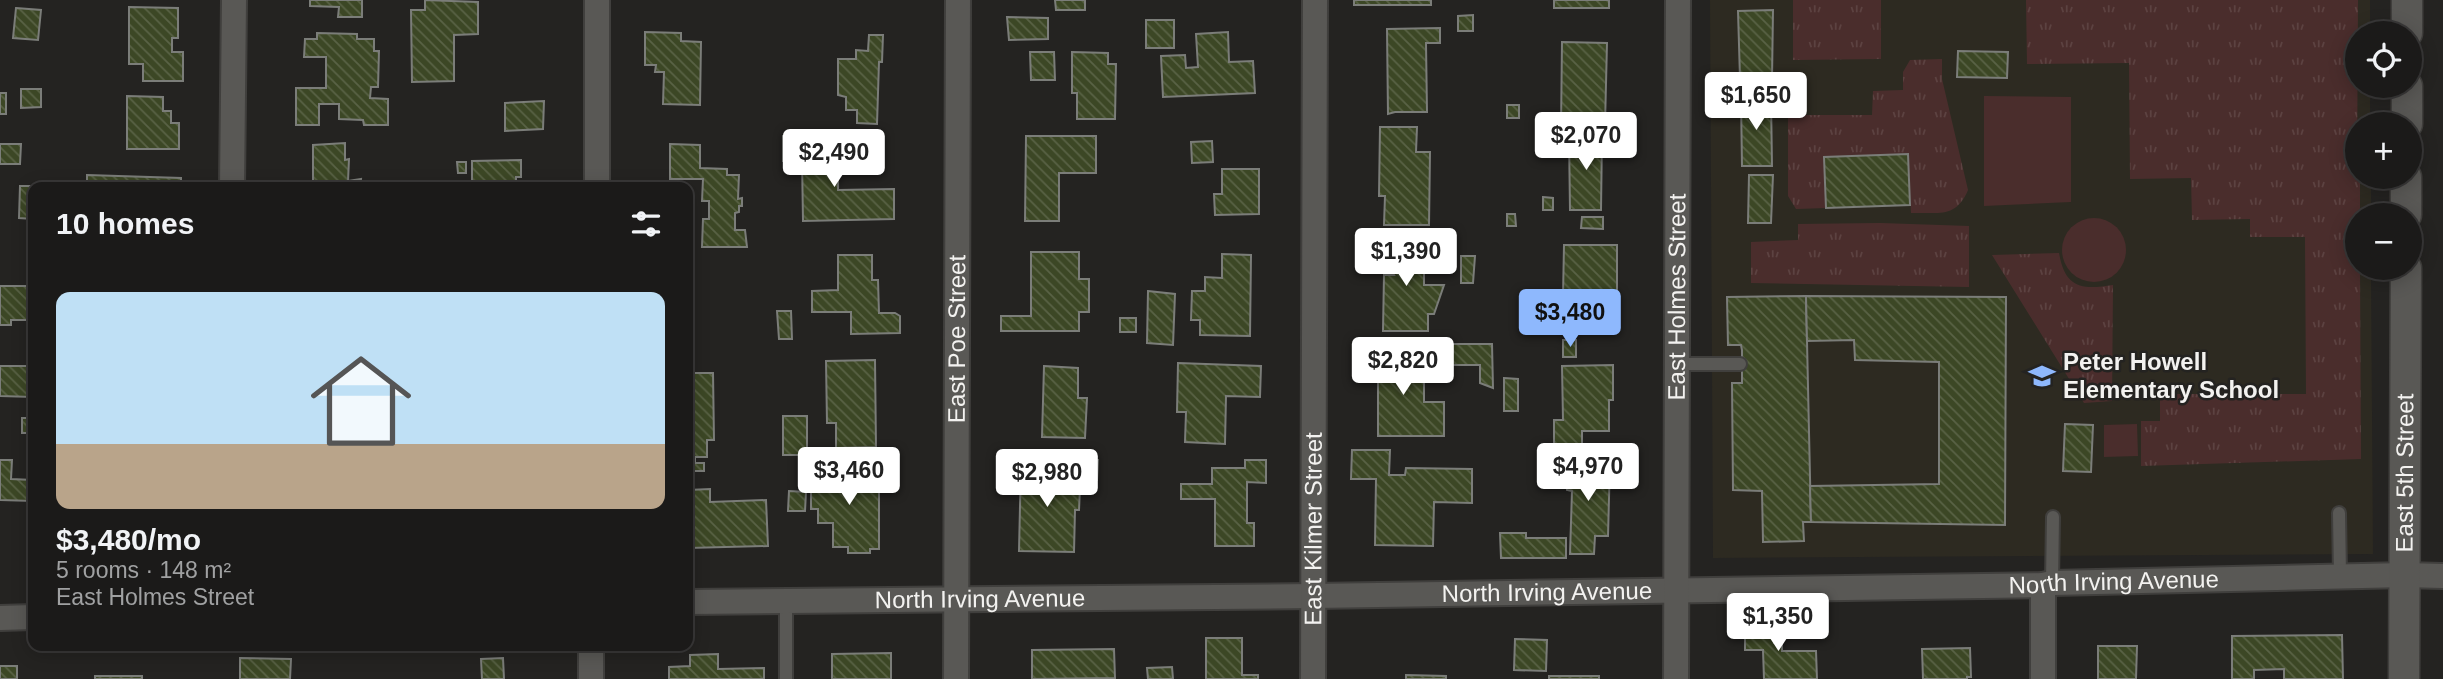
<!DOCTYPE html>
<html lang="en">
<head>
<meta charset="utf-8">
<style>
  body { margin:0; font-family:Arial,sans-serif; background:#282726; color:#f1f3f6; height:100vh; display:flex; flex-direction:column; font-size:26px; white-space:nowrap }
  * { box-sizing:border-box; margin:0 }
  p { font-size:23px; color:#a0a1a2 }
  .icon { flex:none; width:38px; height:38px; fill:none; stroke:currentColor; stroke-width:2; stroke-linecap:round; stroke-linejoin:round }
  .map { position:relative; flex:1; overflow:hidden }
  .drawer { position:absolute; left:28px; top:182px; width:665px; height:469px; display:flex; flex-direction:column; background:#1b1a19; border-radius:14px; box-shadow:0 4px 18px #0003,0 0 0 2px #393838 }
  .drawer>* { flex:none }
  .fabs { position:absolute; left:2345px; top:21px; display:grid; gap:14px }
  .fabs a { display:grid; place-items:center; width:77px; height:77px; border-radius:50%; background:#1b1a19; box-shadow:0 4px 18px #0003,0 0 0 2px #393838; font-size:35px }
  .price { position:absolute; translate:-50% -60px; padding:0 16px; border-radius:7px; background:#fff; color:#222; font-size:23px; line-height:46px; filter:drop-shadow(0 2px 4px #0008) }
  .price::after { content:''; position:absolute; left:50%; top:42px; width:21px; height:16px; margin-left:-10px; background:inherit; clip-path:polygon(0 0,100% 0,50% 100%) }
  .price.on { background:#8eb8fd; color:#111 }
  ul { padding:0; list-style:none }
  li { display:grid; align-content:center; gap:14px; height:371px; padding:0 28px }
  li+li { border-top:2px solid #393838 }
  li span { display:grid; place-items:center; height:217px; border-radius:14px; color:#555 }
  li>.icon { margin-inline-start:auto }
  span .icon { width:126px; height:126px; fill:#fffc; stroke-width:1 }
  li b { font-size:30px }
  h2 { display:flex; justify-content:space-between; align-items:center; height:84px; padding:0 28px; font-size:30px }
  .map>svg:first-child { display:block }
  .built { fill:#2d2a21 }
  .grass { fill:url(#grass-tufts) }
  .park { fill:#4a2d2c }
  .building { fill:url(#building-back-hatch); stroke:#7b7d79; stroke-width:2 }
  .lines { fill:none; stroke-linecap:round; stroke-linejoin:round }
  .service-casing { stroke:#403f3d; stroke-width:16 }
  .minor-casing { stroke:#403f3d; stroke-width:28 }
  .tertiary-casing { stroke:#403f3d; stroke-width:33 }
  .service { stroke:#595855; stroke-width:12 }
  .minor { stroke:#595855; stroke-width:24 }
  .tertiary { stroke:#595855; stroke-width:30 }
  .labels { text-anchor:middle; stroke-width:5; stroke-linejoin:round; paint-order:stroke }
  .street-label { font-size:24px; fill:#f3f2f0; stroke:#242321 }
  .poi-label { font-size:24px; font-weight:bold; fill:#f3f2f0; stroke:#242321; text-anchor:start }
</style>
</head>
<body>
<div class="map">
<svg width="2443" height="679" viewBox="0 0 2443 679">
  <defs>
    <pattern id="grass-tufts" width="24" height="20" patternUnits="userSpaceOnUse" patternTransform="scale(1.75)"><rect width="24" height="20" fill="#4a2d2c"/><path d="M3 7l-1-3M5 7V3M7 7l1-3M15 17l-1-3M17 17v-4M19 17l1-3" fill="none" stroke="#5c4241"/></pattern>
    <pattern id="building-back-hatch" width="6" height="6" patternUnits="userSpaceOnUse" patternTransform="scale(1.75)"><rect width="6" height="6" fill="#3c4725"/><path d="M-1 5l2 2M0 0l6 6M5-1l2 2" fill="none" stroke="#596245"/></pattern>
  </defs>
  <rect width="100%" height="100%" fill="#242321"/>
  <!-- built -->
  <path class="built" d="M 1710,0 L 2370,0 L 2370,33 L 2357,33 L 2357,86 L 2370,86 L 2370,124 L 2357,124 L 2357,177 L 2371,177 L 2371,215 L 2357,215 L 2357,268 L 2371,268 L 2373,554 L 1713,558 Z"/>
  <!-- grass -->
  <g class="grass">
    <path d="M 1793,0 L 1881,0 L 1881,59 L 1793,60 Z"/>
    <path d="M 2026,0 L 2358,0 L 2357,177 L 2360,177 L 2360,215 L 2357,215 L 2357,268 L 2360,268 L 2361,459 L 2141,466 L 2141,421 L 2160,421 L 2160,394 L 2306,394 L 2305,237 L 2250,237 L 2250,219 L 2192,220 L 2191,178 L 2130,179 L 2129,63 L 2027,64 Z"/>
    <path d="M 1942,59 L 1942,79 L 1968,190 C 1956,219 1938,212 1911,213 L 1908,154 L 1825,157 L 1826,208 L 1796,209 L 1788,196 L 1788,115 L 1872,115 L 1873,91 L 1903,90 L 1903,72 L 1910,60 Z"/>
    <path d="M 1880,223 L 1969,226 L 1969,287 L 1751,283 L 1751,242 L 1798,240 L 1798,224 Z"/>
    <path d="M 2059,253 C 2065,288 2081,290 2113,285 L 2112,401 L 2084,403 L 1992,255 Z"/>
  </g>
  <!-- park -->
  <g class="park">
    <path d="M 1984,96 L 2071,97 L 2071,202 L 1984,206 Z"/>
    <circle cx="2094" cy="250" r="32"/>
    <path d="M 2137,424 L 2138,456 L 2104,457 L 2104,425 Z"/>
  </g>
  <!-- building -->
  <g class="building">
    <path d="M 310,0 L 362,0 L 362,17 L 338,17 L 339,7 L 310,6 Z"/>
    <path d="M 425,0 L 478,2 L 478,34 L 454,35 L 454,81 L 412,82 L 411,10 L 425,10 Z"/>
    <path d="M 1055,0 L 1085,0 L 1085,10 L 1056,10 Z"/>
    <rect x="1354" y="0" width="77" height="5"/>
    <rect x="1554" y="0" width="55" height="8"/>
    <path d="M 129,7 L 178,8 L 178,38 L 172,38 L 172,52 L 183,52 L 183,81 L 143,81 L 143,64 L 129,64 Z"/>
    <path d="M 16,8 L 41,10 L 38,40 L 13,38 Z"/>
    <path d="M 1773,10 L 1772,79 L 1740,78 L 1738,11 Z"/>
    <path d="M 1473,15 L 1473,31 L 1458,31 L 1458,16 Z"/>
    <path d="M 1007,17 L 1048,18 L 1048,39 L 1009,40 Z"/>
    <rect x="1146" y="20" width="28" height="28"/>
    <path d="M 1440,28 L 1440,43 L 1426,43 L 1427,112 L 1395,112 L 1388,114 L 1387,29 Z"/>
    <path d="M 645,32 L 681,33 L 681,41 L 701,42 L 700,105 L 663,104 L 664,72 L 655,72 L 656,65 L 645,65 Z"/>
    <path d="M 1228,32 L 1229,62 L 1253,61 L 1255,93 L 1163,97 L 1161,56 L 1185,55 L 1186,68 L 1198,67 L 1196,34 Z"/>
    <path d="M 317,33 L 357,34 L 357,39 L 374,39 L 374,51 L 379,51 L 378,87 L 371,87 L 370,98 L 388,99 L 388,125 L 364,125 L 363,120 L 339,119 L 339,104 L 319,104 L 319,125 L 296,125 L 296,88 L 326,88 L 326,57 L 304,57 L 305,39 L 317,39 Z"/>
    <path d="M 869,35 L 883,35 L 882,62 L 879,62 L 877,124 L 857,123 L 857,110 L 846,110 L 846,97 L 838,95 L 838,59 L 856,59 L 856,50 L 868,51 Z"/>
    <path d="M 1562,42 L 1607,43 L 1605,125 L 1572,125 L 1561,128 Z"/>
    <path d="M 1958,51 L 2008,52 L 2007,78 L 1957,77 Z"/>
    <path d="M 1030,52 L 1054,52 L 1055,80 L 1031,80 Z"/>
    <path d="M 1072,52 L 1108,53 L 1108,64 L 1116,64 L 1115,119 L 1077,119 L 1077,93 L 1072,93 Z"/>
    <path d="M 21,89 L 41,89 L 41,107 L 21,108 Z"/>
    <rect x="0" y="93" width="6" height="21"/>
    <path d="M 127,96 L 163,97 L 163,111 L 171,111 L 171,123 L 179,123 L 179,149 L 127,149 Z"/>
    <path d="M 1741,99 L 1771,99 L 1772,166 L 1742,166 Z"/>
    <path d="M 544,101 L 543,129 L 505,131 L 505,103 Z"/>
    <rect x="1507" y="105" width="12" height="13"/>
    <path d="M 1380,127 L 1417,127 L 1416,152 L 1430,152 L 1429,225 L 1384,225 L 1385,196 L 1379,196 Z"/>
    <path d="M 1602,135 L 1601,210 L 1570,210 L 1569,136 Z"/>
    <path d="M 783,136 L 809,136 L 809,155 L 832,154 L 832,177 L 838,177 L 838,190 L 894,189 L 894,219 L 803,221 L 802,160 L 783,161 Z"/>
    <path d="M 1026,136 L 1096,136 L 1096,173 L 1059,173 L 1059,221 L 1025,221 Z"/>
    <path d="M 1212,141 L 1213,162 L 1192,163 L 1191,142 Z"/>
    <path d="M 345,143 L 345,160 L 349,159 L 348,181 L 361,179 L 360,187 L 313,187 L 313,145 Z"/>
    <path d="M 0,144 L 21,144 L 20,164 L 0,164 Z"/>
    <path d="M 670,144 L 700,145 L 700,168 L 727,169 L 727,175 L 739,175 L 738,199 L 742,198 L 742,206 L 739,206 L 739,212 L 735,213 L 735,230 L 745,230 L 747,247 L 702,247 L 703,219 L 709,219 L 709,201 L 702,201 L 703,179 L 670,179 Z"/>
    <path d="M 1908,154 L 1910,205 L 1826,208 L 1824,157 Z"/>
    <path d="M 521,160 L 521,177 L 516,177 L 516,187 L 472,187 L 472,161 Z"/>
    <path d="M 457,162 L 466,162 L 466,173 L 458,173 Z"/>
    <path d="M 1222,169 L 1259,169 L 1259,214 L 1215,215 L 1214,194 L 1222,194 Z"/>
    <path d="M 87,175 L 181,178 L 181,187 L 87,187 Z"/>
    <path d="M 1749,175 L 1773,175 L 1771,223 L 1748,223 Z"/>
    <path d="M 20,186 L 42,186 L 33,187 L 33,219 L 19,218 Z"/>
    <path d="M 1543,197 L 1553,198 L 1553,210 L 1543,210 Z"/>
    <path d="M 1507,214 L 1515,214 L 1516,226 L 1507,226 Z"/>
    <path d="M 1582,217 L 1603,217 L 1603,229 L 1581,228 Z"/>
    <path d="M 1401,233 L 1402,250 L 1424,250 L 1424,285 L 1444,285 L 1434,314 L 1428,314 L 1428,331 L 1383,331 L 1384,275 L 1394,275 L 1380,253 L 1380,234 Z"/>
    <path d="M 1564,245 L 1617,245 L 1617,327 L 1573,326 L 1573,296 L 1563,296 Z"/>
    <path d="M 1031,252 L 1079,252 L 1079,279 L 1089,279 L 1089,312 L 1079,312 L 1079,331 L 1001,331 L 1001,316 L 1031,316 Z"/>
    <path d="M 1222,254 L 1251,255 L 1250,336 L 1200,335 L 1200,320 L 1191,320 L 1192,291 L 1205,291 L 1205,277 L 1222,278 Z"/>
    <path d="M 838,255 L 872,255 L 872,280 L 878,280 L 879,313 L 895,313 L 900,316 L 900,333 L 851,334 L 851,312 L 812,312 L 812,291 L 838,290 Z"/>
    <path d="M 1461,256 L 1475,256 L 1473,283 L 1461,283 Z"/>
    <path d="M 0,286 L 33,286 L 33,320 L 11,320 L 11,325 L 0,325 Z"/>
    <path d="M 1148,291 L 1175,294 L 1173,345 L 1147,343 Z"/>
    <path d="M 1806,296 L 1811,522 L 1803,522 L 1804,541 L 1763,542 L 1762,491 L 1733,490 L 1732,383 L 1742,383 L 1742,350 L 1741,345 L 1728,345 L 1727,297 Z"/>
    <path d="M 1806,296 L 2006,297 L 2005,525 L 1811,522 L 1810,486 L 1939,484 L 1939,362 L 1855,360 L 1854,340 L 1807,341 Z"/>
    <path d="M 777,311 L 791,311 L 792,339 L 779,339 Z"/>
    <rect x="1120" y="318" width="16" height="14"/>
    <rect x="1563" y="340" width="13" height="17"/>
    <path d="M 1438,344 L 1492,344 L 1493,388 L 1480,383 L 1480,365 L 1437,365 Z"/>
    <path d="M 1362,348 L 1383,348 L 1383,360 L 1424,360 L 1424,402 L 1444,402 L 1444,436 L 1378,436 L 1378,372 L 1362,372 Z"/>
    <path d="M 875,360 L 876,447 L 836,448 L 836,423 L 827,423 L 826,361 Z"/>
    <path d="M 1178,363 L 1261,366 L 1260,397 L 1226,396 L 1225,444 L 1185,442 L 1186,412 L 1177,412 Z"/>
    <path d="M 1613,365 L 1613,400 L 1609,400 L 1609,431 L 1582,431 L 1582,446 L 1554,446 L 1554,420 L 1563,420 L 1562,366 Z"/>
    <path d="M 0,366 L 33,366 L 33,397 L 0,396 Z"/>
    <path d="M 1044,366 L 1078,368 L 1078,398 L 1087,398 L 1085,438 L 1042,437 Z"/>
    <path d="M 688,373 L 713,373 L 714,440 L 707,440 L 707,457 L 695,457 L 695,463 L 704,463 L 704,471 L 688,471 Z"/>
    <path d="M 1504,378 L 1518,379 L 1518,411 L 1504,411 Z"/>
    <rect x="783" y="416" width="24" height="39"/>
    <rect x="22" y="418" width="11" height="15"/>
    <path d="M 2065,424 L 2093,425 L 2091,472 L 2063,471 Z"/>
    <path d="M 1352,450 L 1390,450 L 1389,475 L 1405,475 L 1406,468 L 1472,469 L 1472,503 L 1434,502 L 1433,546 L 1375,545 L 1376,479 L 1351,479 Z"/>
    <path d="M 0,460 L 12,460 L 11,479 L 33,480 L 33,501 L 0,500 Z"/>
    <path d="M 1079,460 L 1098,460 L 1097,480 L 1079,480 Z"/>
    <path d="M 1245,460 L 1266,460 L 1266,483 L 1247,482 L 1247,523 L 1254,523 L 1254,546 L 1215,546 L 1215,499 L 1181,499 L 1181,484 L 1212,484 L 1212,468 L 1245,468 Z"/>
    <path d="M 1567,460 L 1610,461 L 1608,536 L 1595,536 L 1594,554 L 1570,554 L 1572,491 L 1567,490 Z"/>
    <path d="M 1021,462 L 1063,463 L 1062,487 L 1080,488 L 1079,510 L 1075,510 L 1074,552 L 1019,551 Z"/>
    <path d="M 811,467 L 831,467 L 831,479 L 851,479 L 851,470 L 879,470 L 879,549 L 870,549 L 870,553 L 848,553 L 848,547 L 833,547 L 833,523 L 818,523 L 818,509 L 811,509 Z"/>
    <path d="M 710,489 L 710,502 L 766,500 L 768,546 L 688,548 L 688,490 Z"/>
    <path d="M 789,491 L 806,492 L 805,511 L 788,511 Z"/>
    <path d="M 1500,533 L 1526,533 L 1526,538 L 1566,538 L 1566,558 L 1501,558 Z"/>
    <path d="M 1774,618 L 1774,643 L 1782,643 L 1782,651 L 1816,651 L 1817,679 L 1764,679 L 1763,650 L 1745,650 L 1745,619 Z"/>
    <path d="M 2342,635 L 2343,679 L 2284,679 L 2284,669 L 2254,670 L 2254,679 L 2232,679 L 2232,636 Z"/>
    <path d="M 1206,638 L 1242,638 L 1242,675 L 1258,675 L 1258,679 L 1206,679 Z"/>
    <path d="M 1515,639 L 1547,640 L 1546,671 L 1514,670 Z"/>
    <path d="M 2098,646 L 2137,646 L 2136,679 L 2098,679 Z"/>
    <path d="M 1970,648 L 1971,677 L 1967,677 L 1967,679 L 1923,679 L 1922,649 Z"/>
    <path d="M 1114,649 L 1115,678 L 1032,679 L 1032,650 Z"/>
    <path d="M 891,653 L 891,679 L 832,679 L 832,654 Z"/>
    <path d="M 718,654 L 718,669 L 764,668 L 764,679 L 669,679 L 669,667 L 690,666 L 690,655 Z"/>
    <path d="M 240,658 L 291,659 L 290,679 L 240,679 Z"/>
    <path d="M 503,658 L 504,679 L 482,679 L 481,659 Z"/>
    <rect x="0" y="666" width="17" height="13"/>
    <path d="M 1172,667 L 1173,679 L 1148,679 L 1147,668 Z"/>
    <path d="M 1406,675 L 1446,676 L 1446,679 L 1406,679 Z"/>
    <rect x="95" y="676" width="47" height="3"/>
    <rect x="1549" y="676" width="50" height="3"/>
  </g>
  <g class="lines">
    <!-- service casing -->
    <g class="service-casing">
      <g id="service">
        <path d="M 1677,364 L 1740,364"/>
        <path d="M 2339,513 L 2340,576"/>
        <path d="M 2052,583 L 2053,517"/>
        <path d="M 786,679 L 786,601"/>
      </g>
    </g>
    <!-- minor casing -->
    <g class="minor-casing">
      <g id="minor">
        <path d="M 597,0 L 597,187"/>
        <path d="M 232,187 L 234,0"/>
        <path id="s1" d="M 688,602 L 1313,596 L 2043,585 L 2052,583 L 2405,575 L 2443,576"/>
        <path d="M 0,618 L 33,617"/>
        <path d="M 591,679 L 591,646"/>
        <path id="s2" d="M 956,679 L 958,0"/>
        <path id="s3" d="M 1313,679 L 1315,0"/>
        <path id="s4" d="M 1676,679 L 1678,0"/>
        <path d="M 2043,679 L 2043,585"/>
      </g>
    </g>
    <!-- tertiary casing -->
    <g class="tertiary-casing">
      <g id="tertiary">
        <path d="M 2407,33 L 2407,0"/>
        <path d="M 2407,124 L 2407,86"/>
        <path d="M 2406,215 L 2406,177"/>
        <path id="s5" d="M 2404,679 L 2406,268"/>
      </g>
    </g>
    <!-- service -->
    <use href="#service" class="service"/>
    <!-- minor -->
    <use href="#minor" class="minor"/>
    <!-- tertiary -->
    <use href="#tertiary" class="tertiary"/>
  </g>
  <!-- icons -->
  <defs>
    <g id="school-bare" transform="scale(2.1)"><path d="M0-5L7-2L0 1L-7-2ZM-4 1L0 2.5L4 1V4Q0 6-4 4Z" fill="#8eb8fd" stroke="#242321" stroke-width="2.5" paint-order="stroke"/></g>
  </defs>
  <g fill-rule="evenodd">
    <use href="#school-bare" x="2042" y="376"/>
  </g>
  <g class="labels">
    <!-- street labels -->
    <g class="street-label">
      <text dy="8" stroke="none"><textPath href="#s4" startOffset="382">East Holmes Street</textPath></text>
      <text dy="8" stroke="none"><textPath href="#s2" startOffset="340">East Poe Street</textPath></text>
      <text dy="8" stroke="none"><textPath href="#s5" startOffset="206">East 5th Street</textPath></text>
      <text dy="8" stroke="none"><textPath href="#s3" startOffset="150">East Kilmer Street</textPath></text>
      <text dy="8" stroke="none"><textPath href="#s1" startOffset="1426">North Irving Avenue</textPath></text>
      <text dy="8" stroke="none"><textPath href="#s1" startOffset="859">North Irving Avenue</textPath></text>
      <text dy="8" stroke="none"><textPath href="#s1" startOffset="292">North Irving Avenue</textPath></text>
    </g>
    <!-- poi labels -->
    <g class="poi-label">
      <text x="2063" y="370">Peter Howell<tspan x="2063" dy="28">Elementary School</tspan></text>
    </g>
  </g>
</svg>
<div class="fabs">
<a><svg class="icon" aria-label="locate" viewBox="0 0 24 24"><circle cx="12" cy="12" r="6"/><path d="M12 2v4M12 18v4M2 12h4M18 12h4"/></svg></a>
<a>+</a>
<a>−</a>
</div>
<b class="price" style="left:1756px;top:132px">$1,650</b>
<b class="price" style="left:1586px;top:172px">$2,070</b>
<b class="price" style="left:834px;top:189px">$2,490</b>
<b class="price" style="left:1406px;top:288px">$1,390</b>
<b class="price on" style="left:1570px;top:349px">$3,480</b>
<b class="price" style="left:1403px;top:397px">$2,820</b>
<b class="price" style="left:1588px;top:503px">$4,970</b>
<b class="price" style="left:849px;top:507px">$3,460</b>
<b class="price" style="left:1047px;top:509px">$2,980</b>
<b class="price" style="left:1778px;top:653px">$1,350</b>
<section class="drawer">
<h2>10 homes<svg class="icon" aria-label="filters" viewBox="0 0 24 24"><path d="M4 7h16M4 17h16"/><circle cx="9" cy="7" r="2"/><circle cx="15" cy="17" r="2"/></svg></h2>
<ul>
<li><span style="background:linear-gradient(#bfe0f5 70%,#b9a48a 0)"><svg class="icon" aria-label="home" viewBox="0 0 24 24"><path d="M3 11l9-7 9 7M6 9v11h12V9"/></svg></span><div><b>$3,480/mo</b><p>5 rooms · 148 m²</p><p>East Holmes Street</p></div></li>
</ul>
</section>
</div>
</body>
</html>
